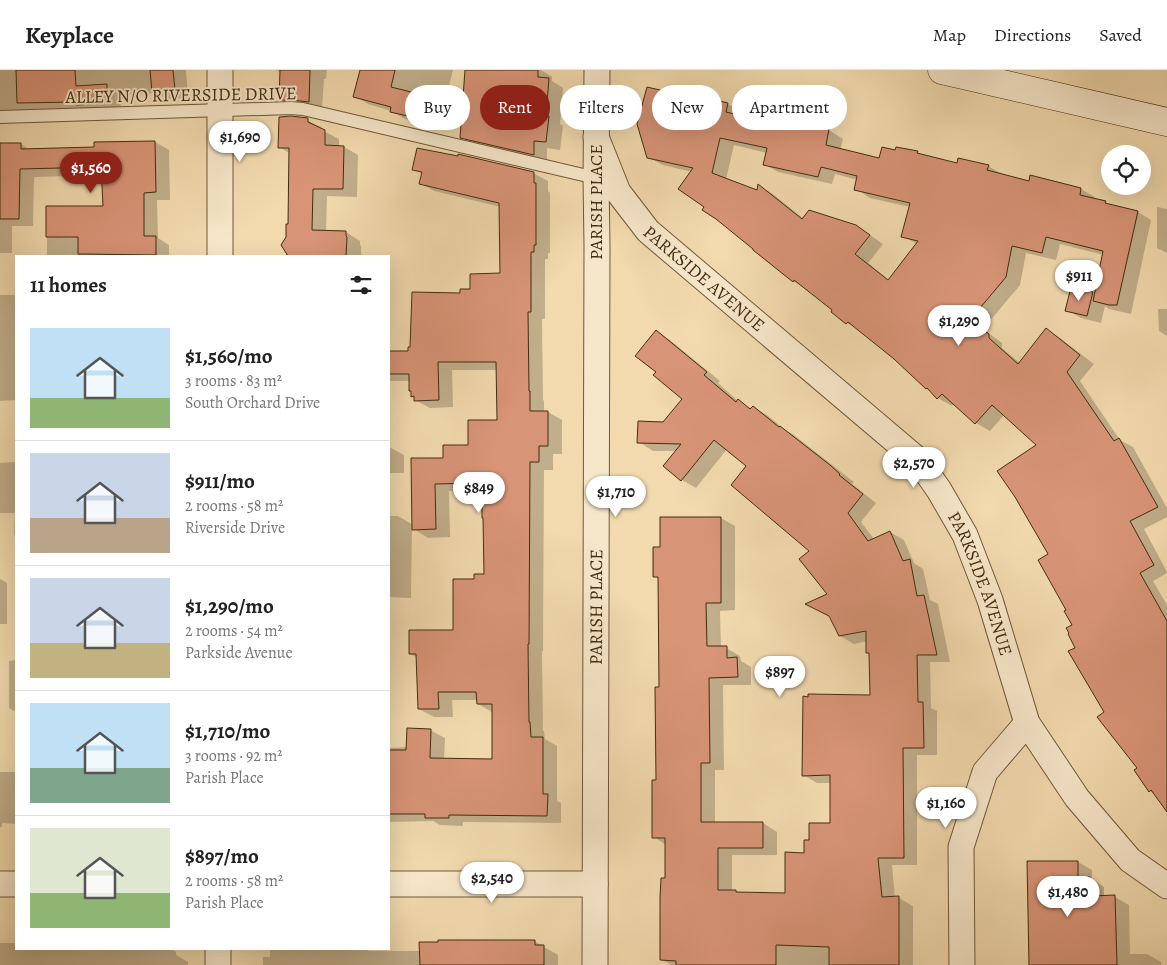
<!DOCTYPE html>
<html lang="en">
<head>
<meta charset="utf-8">
<style>
  body { margin:0; font-family:Alegreya,serif; background:#f6f6f6; color:#222; height:100vh; display:flex; flex-direction:column; font-size:19px; white-space:nowrap }
  * { box-sizing:border-box; margin:0 }
  p { font-size:16px; color:#767676 }
  .icon { flex:none; width:28px; height:28px; fill:none; stroke:currentColor; stroke-width:2; stroke-linecap:round; stroke-linejoin:round }
  .map { position:relative; flex:1; overflow:hidden }
  .panel { position:absolute; left:15px; top:185px; width:375px; height:695px; display:flex; flex-direction:column; background:#fff; border-radius:0px; box-shadow:0 5px 20px #0002 }
  .panel>* { flex:none }
  .hud { position:absolute; left:405px; top:15px; width:475px; height:45px; display:flex; gap:10px }
  .fabs { position:absolute; left:1101px; top:75px; display:grid; gap:10px }
  .fabs a { display:grid; place-items:center; width:50px; height:50px; border-radius:50%; background:#fff; box-shadow:0 5px 20px #0002; font-size:25px }
  .price { position:absolute; translate:-50% -42px; padding:0 11px; border-radius:18px; background:#fff; color:#222; font-size:16px; line-height:32px; filter:drop-shadow(0 1px 2px #0008) }
  .price::after { content:''; position:absolute; left:50%; top:30px; width:15px; height:11px; margin-left:-8px; background:inherit; clip-path:polygon(0 0,100% 0,50% 100%) }
  .price.active { background:#8f2418; color:#fff }
  ul { padding:0; list-style:none }
  li { display:flex; align-items:center; gap:15px; height:125px; padding:0 15px }
  li+li { border-top:1px solid #e0e0e0 }
  li span { display:grid; place-items:center; flex:none; width:140px; height:100px; border-radius:0px; color:#555 }
  li>.icon { margin-inline-start:auto }
  span .icon { width:60px; height:60px; fill:#fffc; stroke-width:1 }
  li b { font-size:21px }
  h2 { display:flex; justify-content:space-between; align-items:center; height:60px; padding:0 15px; font-size:21px }
  .pill { padding:0 18px; border-radius:22px; background:#fff; box-shadow:0 5px 20px #0002; font-size:18px; line-height:45px }
  .pill.active { background:#8f2418; color:#fff }
  header { display:flex; align-items:center; gap:30px; box-sizing:border-box; height:70px; padding:0 25px; background:#fff; border-bottom:1px solid #e0e0e0 }
  header strong { font-size:24px }
  nav { display:flex; gap:28px; margin-inline-start:auto; font-size:18px }
  .map>svg:first-child { display:block }
  .shadow { fill:#0003; fill-rule:evenodd }
  .building { fill:#d89477; stroke:#422d0e; fill-rule:evenodd }
  .lines { fill:none; stroke-linecap:round; stroke-linejoin:round }
  .service-casing { stroke:#6e5836; stroke-width:14 }
  .minor-casing { stroke:#6e5836; stroke-width:27 }
  .secondary-casing { stroke:#422d0e; stroke-width:29 }
  .service { stroke:#f7e7ca; stroke-width:12 }
  .minor { stroke:#f7e7ca; stroke-width:25 }
  .secondary { stroke:#f7e7ca; stroke-width:28 }
  .labels { text-anchor:middle; stroke-width:4; stroke-linejoin:round; paint-order:stroke }
  .street-label { font-size:18px; fill:#422d0e; stroke:#f7e7ca }
</style>
</head>
<body>
<header>
<strong>Keyplace</strong>
<nav><a>Map</a><a>Directions</a><a>Saved</a></nav>
</header>
<div class="map">
<svg width="1167" height="895" viewBox="0 0 1167 895">
  <rect width="100%" height="100%" fill="#f2daae"/>
  <filter id="stains"><feTurbulence type="fractalNoise" baseFrequency=".004" numOctaves="4"/><feColorMatrix values="0 0 0 0 .2 0 0 0 0 .09 0 0 0 0 .02 0 0 0 .5 -.17"/></filter>
  <radialGradient id="worn" r=".72"><stop offset=".6" stop-color="#630" stop-opacity="0"/><stop offset="1" stop-color="#630" stop-opacity=".3"/></radialGradient>
  <!-- shadow -->
  <g class="shadow">
    <path d="M 0,0 L 186,0 L 188,28 L 167,29 L 156,23 L 120,25 L 121,41 L 0,48 Z"/>
    <path d="M 276,0 L 327,0 L 326,9 L 324,9 L 322,39 L 294,38 L 280,30 L 281,3 Z"/>
    <path d="M 361,0 L 453,0 L 439,57 L 405,49 L 391,41 L 368,34 L 354,26 Z"/>
    <path d="M 466,0 L 541,0 L 552,7 L 552,11 L 563,18 L 560,54 L 563,56 L 560,80 L 547,78 L 547,92 L 475,75 L 461,67 Z"/>
    <path d="M 700,28 L 728,34 L 742,42 L 741,47 L 782,56 L 783,50 L 829,60 L 843,69 L 840,80 L 880,90 L 896,81 L 897,78 L 917,83 L 923,86 L 957,95 L 988,96 L 1002,104 L 1030,113 L 1031,107 L 1081,119 L 1095,127 L 1094,130 L 1105,133 L 1111,136 L 1138,142 L 1151,150 L 1131,244 L 1109,239 L 1105,236 L 1101,253 L 1081,248 L 1067,240 L 1092,223 L 1096,225 L 1104,185 L 1060,174 L 1056,190 L 1026,183 L 1020,215 L 983,259 L 1002,273 L 1002,278 L 1021,294 L 1046,260 L 1060,268 L 1094,294 L 1080,311 L 1120,370 L 1133,377 L 1167,438 L 1167,447 L 1144,459 L 1167,502 L 1167,503 L 1153,511 L 1167,535 L 1167,734 L 1157,725 L 1150,721 L 1139,698 L 1105,643 L 1076,578 L 1073,555 L 1049,485 L 1038,375 L 1004,345 L 990,361 L 976,353 L 954,333 L 952,336 L 938,328 L 927,318 L 895,288 L 860,260 L 847,253 L 834,240 L 807,219 L 793,211 L 706,137 L 692,102 L 663,95 L 648,87 L 699,30 ZM 734,75 L 767,83 L 764,94 L 778,102 L 832,114 L 835,104 L 858,110 L 856,119 L 870,128 L 910,137 L 903,166 L 917,174 L 889,210 L 868,193 L 883,174 L 870,165 L 855,156 L 804,149 L 773,124 L 759,116 L 758,121 L 726,109 Z"/>
    <path d="M 307,50 L 322,58 L 322,60 L 339,69 L 339,77 L 344,77 L 358,85 L 357,127 L 327,126 L 326,162 L 346,162 L 360,171 L 360,175 L 361,176 L 361,184 L 363,186 L 286,186 L 287,167 L 290,155 L 291,84 L 279,77 Z"/>
    <path d="M 155,72 L 169,80 L 170,130 L 157,130 L 158,168 L 169,175 L 169,186 L 47,186 L 47,137 L 104,137 L 103,105 L 34,107 L 33,156 L 12,156 L 12,183 L 0,183 L 0,75 L 21,74 L 30,80 L 95,78 Z"/>
    <path d="M 413,99 L 533,103 L 548,111 L 548,121 L 550,123 L 550,183 L 548,183 L 548,189 L 545,189 L 545,249 L 542,249 L 543,330 L 544,331 L 544,342 L 548,342 L 562,350 L 562,384 L 553,384 L 553,400 L 544,400 L 543,581 L 542,581 L 543,661 L 544,661 L 545,669 L 557,676 L 557,731 L 561,733 L 561,753 L 463,752 L 463,756 L 440,755 L 433,751 L 389,752 L 389,678 L 408,677 L 430,660 L 445,668 L 444,689 L 494,690 L 492,642 L 478,634 L 478,630 L 452,630 L 453,647 L 434,647 L 419,639 L 418,588 L 410,584 L 455,562 L 475,510 L 485,506 L 483,421 L 449,421 L 450,467 L 428,468 L 412,458 L 411,528 L 389,527 L 389,446 L 398,446 L 413,455 L 445,389 L 470,376 L 498,351 L 497,300 L 452,300 L 453,337 L 430,338 L 415,330 L 415,328 L 413,326 L 410,311 L 389,311 L 389,282 L 409,282 L 411,278 L 462,224 L 502,205 L 501,137 L 434,121 L 420,113 L 422,104 Z"/>
    <path d="M 1157,137 L 1167,139 L 1167,183 L 1157,178 Z"/>
    <path d="M 0,225 L 16,225 L 16,330 L 0,331 Z"/>
    <path d="M 1158,239 L 1167,239 L 1167,266 L 1159,261 Z"/>
    <path d="M 656,262 L 670,270 L 720,311 L 718,313 L 738,331 L 752,339 L 753,337 L 767,345 L 785,360 L 794,365 L 854,412 L 852,414 L 876,433 L 861,452 L 874,469 L 890,462 L 904,470 L 914,493 L 923,499 L 930,530 L 938,534 L 950,592 L 930,592 L 931,638 L 937,641 L 937,685 L 917,685 L 917,795 L 892,795 L 895,828 L 899,828 L 913,836 L 913,895 L 671,895 L 661,889 L 666,809 L 666,775 L 654,767 L 660,618 L 659,509 L 655,506 L 661,478 L 721,448 L 735,456 L 735,540 L 720,541 L 721,578 L 726,578 L 740,586 L 741,591 L 751,597 L 751,615 L 723,615 L 724,700 L 715,700 L 715,753 L 763,753 L 777,762 L 777,785 L 732,785 L 732,821 L 735,821 L 739,824 L 786,824 L 805,784 L 810,771 L 831,754 L 831,713 L 817,713 L 803,705 L 871,626 L 871,584 L 867,583 L 867,571 L 854,574 L 840,566 L 829,524 L 811,481 L 748,396 L 727,379 L 696,418 L 682,410 L 677,381 L 653,381 L 639,372 L 663,353 L 684,328 L 657,302 Z"/>
    <path d="M 389,377 L 404,385 L 404,403 L 389,403 Z"/>
    <path d="M 16,392 L 16,469 L 14,464 L 15,443 L 0,443 L 0,393 Z"/>
    <path d="M 0,509 L 7,513 L 7,554 L 0,554 Z"/>
    <path d="M 16,590 L 16,642 L 9,638 L 9,591 Z"/>
    <path d="M 0,702 L 16,702 L 16,754 L 2,753 L 2,757 L 0,757 Z"/>
    <path d="M 1078,792 L 1092,800 L 1092,809 L 1104,817 L 1104,827 L 1115,827 L 1129,835 L 1130,884 L 1147,884 L 1161,892 L 1161,895 L 1030,895 Z"/>
    <path d="M 534,871 L 558,885 L 558,895 L 263,895 L 263,887 L 270,887 L 270,879 L 365,879 L 369,881 L 421,881 Z"/>
    <path d="M 0,873 L 16,873 L 16,879 L 171,879 L 176,882 L 176,885 L 188,892 L 188,895 L 0,895 Z"/>
  </g>
  <!-- building -->
  <g class="building">
    <path d="M 16,0 L 75,0 L 76,16 L 107,14 L 107,33 L 76,35 L 75,32 L 17,33 Z"/>
    <path d="M 150,0 L 173,0 L 175,20 L 152,22 Z"/>
    <path d="M 280,0 L 310,0 L 309,32 L 292,30 L 279,30 Z"/>
    <path d="M 360,0 L 395,0 L 391,17 L 431,27 L 425,50 L 390,42 L 391,37 L 353,27 Z"/>
    <path d="M 465,0 L 538,0 L 538,7 L 549,8 L 546,46 L 549,46 L 546,72 L 534,71 L 534,85 L 460,68 Z"/>
    <path d="M 647,17 L 698,29 L 699,26 L 728,33 L 726,42 L 781,55 L 783,49 L 829,59 L 826,75 L 879,88 L 882,77 L 895,80 L 896,77 L 918,81 L 917,83 L 957,93 L 958,88 L 989,95 L 987,100 L 1029,111 L 1030,105 L 1081,118 L 1080,125 L 1106,131 L 1105,133 L 1138,141 L 1117,235 L 1109,235 L 1093,231 L 1103,181 L 1046,167 L 1042,183 L 1012,176 L 1006,207 L 970,250 L 989,264 L 989,268 L 1018,294 L 1046,258 L 1080,285 L 1067,302 L 1114,371 L 1119,368 L 1158,437 L 1130,451 L 1154,495 L 1140,503 L 1167,551 L 1167,742 L 1151,720 L 1149,722 L 1134,700 L 1137,698 L 1097,647 L 1104,642 L 1068,581 L 1075,578 L 1068,564 L 1069,563 L 1066,558 L 1072,555 L 1064,541 L 1066,540 L 1038,490 L 1048,484 L 1015,427 L 997,401 L 1036,375 L 992,335 L 975,354 L 942,324 L 937,329 L 927,318 L 926,319 L 894,289 L 848,252 L 846,254 L 831,242 L 832,240 L 794,210 L 793,212 L 753,180 L 753,179 L 716,149 L 702,140 L 704,137 L 678,119 L 693,98 L 647,88 L 637,54 ZM 720,68 L 767,78 L 763,95 L 818,107 L 821,97 L 857,106 L 854,120 L 910,133 L 901,167 L 918,171 L 888,210 L 855,184 L 870,165 L 856,155 L 809,140 L 802,149 L 758,114 L 757,120 L 712,103 Z"/>
    <path d="M 291,46 L 308,48 L 308,52 L 325,60 L 325,75 L 344,76 L 343,119 L 313,119 L 312,160 L 346,161 L 346,166 L 347,167 L 346,186 L 288,186 L 281,175 L 286,167 L 286,154 L 288,154 L 289,78 L 278,78 L 279,47 Z"/>
    <path d="M 155,71 L 156,122 L 144,123 L 144,166 L 156,166 L 156,185 L 78,184 L 78,167 L 46,167 L 46,136 L 103,136 L 101,97 L 20,99 L 19,149 L 0,149 L 0,73 L 21,73 L 21,79 L 94,77 L 94,72 Z"/>
    <path d="M 417,78 L 458,86 L 458,84 L 534,102 L 534,113 L 536,113 L 536,175 L 534,175 L 534,182 L 531,182 L 531,242 L 528,242 L 529,321 L 530,321 L 530,341 L 548,341 L 548,376 L 539,376 L 539,392 L 530,392 L 529,574 L 528,574 L 529,652 L 530,652 L 531,667 L 543,667 L 543,724 L 548,724 L 547,746 L 449,745 L 449,748 L 425,748 L 425,744 L 389,744 L 389,680 L 406,680 L 407,658 L 431,659 L 430,688 L 492,689 L 492,634 L 477,634 L 476,622 L 438,622 L 439,639 L 418,639 L 416,584 L 409,584 L 409,560 L 453,560 L 453,509 L 474,509 L 474,504 L 484,504 L 483,448 L 482,448 L 482,413 L 435,414 L 436,459 L 412,460 L 411,388 L 443,388 L 443,375 L 468,375 L 468,350 L 497,350 L 496,292 L 438,292 L 439,330 L 414,331 L 414,326 L 411,327 L 411,321 L 409,321 L 409,304 L 389,304 L 389,281 L 408,281 L 408,277 L 410,277 L 412,222 L 460,223 L 460,219 L 470,219 L 470,204 L 500,203 L 499,133 L 419,114 L 422,102 L 412,100 Z"/>
    <path d="M 1071,217 L 1093,222 L 1087,246 L 1065,241 Z"/>
    <path d="M 656,260 L 707,302 L 704,305 L 736,332 L 738,329 L 750,339 L 753,336 L 779,357 L 780,356 L 830,395 L 840,404 L 839,405 L 863,424 L 848,443 L 868,471 L 890,461 L 903,491 L 910,489 L 917,526 L 924,525 L 937,585 L 917,585 L 918,632 L 923,632 L 924,678 L 903,678 L 904,788 L 878,788 L 882,827 L 899,826 L 899,895 L 829,895 L 829,877 L 776,875 L 776,895 L 676,895 L 676,891 L 660,890 L 660,828 L 661,808 L 665,808 L 665,768 L 652,768 L 652,710 L 656,710 L 655,617 L 659,617 L 658,507 L 653,507 L 653,477 L 660,477 L 660,447 L 721,447 L 721,533 L 706,533 L 707,576 L 727,576 L 727,588 L 737,587 L 738,607 L 709,608 L 710,693 L 701,693 L 701,752 L 763,752 L 763,778 L 718,778 L 718,820 L 736,820 L 736,822 L 785,823 L 785,782 L 804,783 L 804,770 L 809,770 L 809,753 L 830,753 L 830,705 L 802,706 L 803,626 L 808,627 L 808,624 L 870,625 L 869,583 L 866,583 L 866,561 L 839,566 L 829,546 L 805,534 L 827,524 L 799,489 L 809,481 L 731,415 L 746,396 L 714,370 L 681,411 L 663,396 L 681,374 L 637,373 L 638,351 L 663,352 L 682,329 L 653,305 L 656,302 L 635,286 Z"/>
    <path d="M 1027,791 L 1078,791 L 1078,807 L 1090,807 L 1091,826 L 1115,825 L 1117,895 L 1029,895 Z"/>
    <path d="M 438,870 L 535,870 L 535,875 L 544,875 L 544,895 L 420,895 L 419,872 L 438,872 Z"/>
  </g>
  <g class="lines">
    <!-- service casing -->
    <g class="service-casing">
      <path id="service" d="M 0,47 L 291,38 L 303,39 L 596,108"/>
    </g>
    <!-- minor casing -->
    <g class="minor-casing">
      <g id="minor">
        <path id="s1" d="M 596,67 L 618,122 L 648,161 L 918,390 L 939,420 L 965,465 L 990,530 L 1027,653 L 1077,728 L 1130,790 L 1167,816"/>
        <path d="M 220,186 L 220,0"/>
        <path d="M 0,814 L 16,814"/>
        <path d="M 389,814 L 595,814"/>
        <path d="M 218,879 L 218,895"/>
        <path id="s2" d="M 595,895 L 597,176 L 596,108 L 597,0"/>
        <path d="M 962,895 L 961,777 L 985,702 L 1027,653"/>
      </g>
    </g>
    <!-- secondary casing -->
    <g class="secondary-casing">
      <path id="secondary" d="M 942,0 L 1167,52"/>
    </g>
    <!-- service -->
    <use href="#service" class="service"/>
    <!-- minor -->
    <use href="#minor" class="minor"/>
    <!-- secondary -->
    <use href="#secondary" class="secondary"/>
  </g>
  <g class="labels">
    <!-- street labels -->
    <g class="street-label">
      <text transform="translate(181 25) rotate(-1)" y="6">ALLEY N/O RIVERSIDE DRIVE</text>
      <text transform="translate(596 132) rotate(-90)" y="6">PARISH PLACE</text>
      <text dy="6" stroke="none"><textPath href="#s1" startOffset="182">PARKSIDE AVENUE</textPath></text>
      <text dy="6" stroke="none"><textPath href="#s1" startOffset="602">PARKSIDE AVENUE</textPath></text>
      <text dy="6" stroke="none"><textPath href="#s2" startOffset="358">PARISH PLACE</textPath></text>
    </g>
  </g>
  <rect width="100%" height="100%" filter="url(#stains)"/>
  <rect width="100%" height="100%" fill="url(#worn)"/>
</svg>
<div class="fabs">
<a><svg class="icon" aria-label="locate" viewBox="0 0 24 24"><circle cx="12" cy="12" r="6"/><path d="M12 2v4M12 18v4M2 12h4M18 12h4"/></svg></a>
</div>
<b class="price" style="left:240px;top:93px">$1,690</b>
<b class="price active" style="left:91px;top:124px">$1,560</b>
<b class="price" style="left:1079px;top:232px">$911</b>
<b class="price" style="left:959px;top:277px">$1,290</b>
<b class="price" style="left:914px;top:419px">$2,570</b>
<b class="price" style="left:479px;top:444px">$849</b>
<b class="price" style="left:616px;top:448px">$1,710</b>
<b class="price" style="left:780px;top:628px">$897</b>
<b class="price" style="left:946px;top:759px">$1,160</b>
<b class="price" style="left:492px;top:834px">$2,540</b>
<b class="price" style="left:1068px;top:848px">$1,480</b>
<div class="hud">
<a class="pill">Buy</a>
<a class="pill active">Rent</a>
<a class="pill">Filters</a>
<a class="pill">New</a>
<a class="pill">Apartment</a>
</div>
<section class="panel">
<h2>11 homes<svg class="icon" aria-label="filters" viewBox="0 0 24 24"><path d="M4 7h16M4 17h16"/><circle cx="9" cy="7" r="2"/><circle cx="15" cy="17" r="2"/></svg></h2>
<ul>
<li><span style="background:linear-gradient(#bfe0f5 70%,#8fb573 0)"><svg class="icon" aria-label="home" viewBox="0 0 24 24"><path d="M3 11l9-7 9 7M6 9v11h12V9"/></svg></span><div><b>$1,560/mo</b><p>3 rooms · 83 m²</p><p>South Orchard Drive</p></div></li>
<li><span style="background:linear-gradient(#c9d6e8 65%,#b9a48a 0)"><svg class="icon" aria-label="home" viewBox="0 0 24 24"><path d="M3 11l9-7 9 7M6 9v11h12V9"/></svg></span><div><b>$911/mo</b><p>2 rooms · 58 m²</p><p>Riverside Drive</p></div></li>
<li><span style="background:linear-gradient(#c9d6e8 65%,#c2b280 0)"><svg class="icon" aria-label="home" viewBox="0 0 24 24"><path d="M3 11l9-7 9 7M6 9v11h12V9"/></svg></span><div><b>$1,290/mo</b><p>2 rooms · 54 m²</p><p>Parkside Avenue</p></div></li>
<li><span style="background:linear-gradient(#bfe0f5 65%,#7fa58c 0)"><svg class="icon" aria-label="home" viewBox="0 0 24 24"><path d="M3 11l9-7 9 7M6 9v11h12V9"/></svg></span><div><b>$1,710/mo</b><p>3 rooms · 92 m²</p><p>Parish Place</p></div></li>
<li><span style="background:linear-gradient(#dfe7d0 65%,#8fb573 0)"><svg class="icon" aria-label="home" viewBox="0 0 24 24"><path d="M3 11l9-7 9 7M6 9v11h12V9"/></svg></span><div><b>$897/mo</b><p>2 rooms · 58 m²</p><p>Parish Place</p></div></li>
</ul>
</section>
</div>
</body>
</html>
